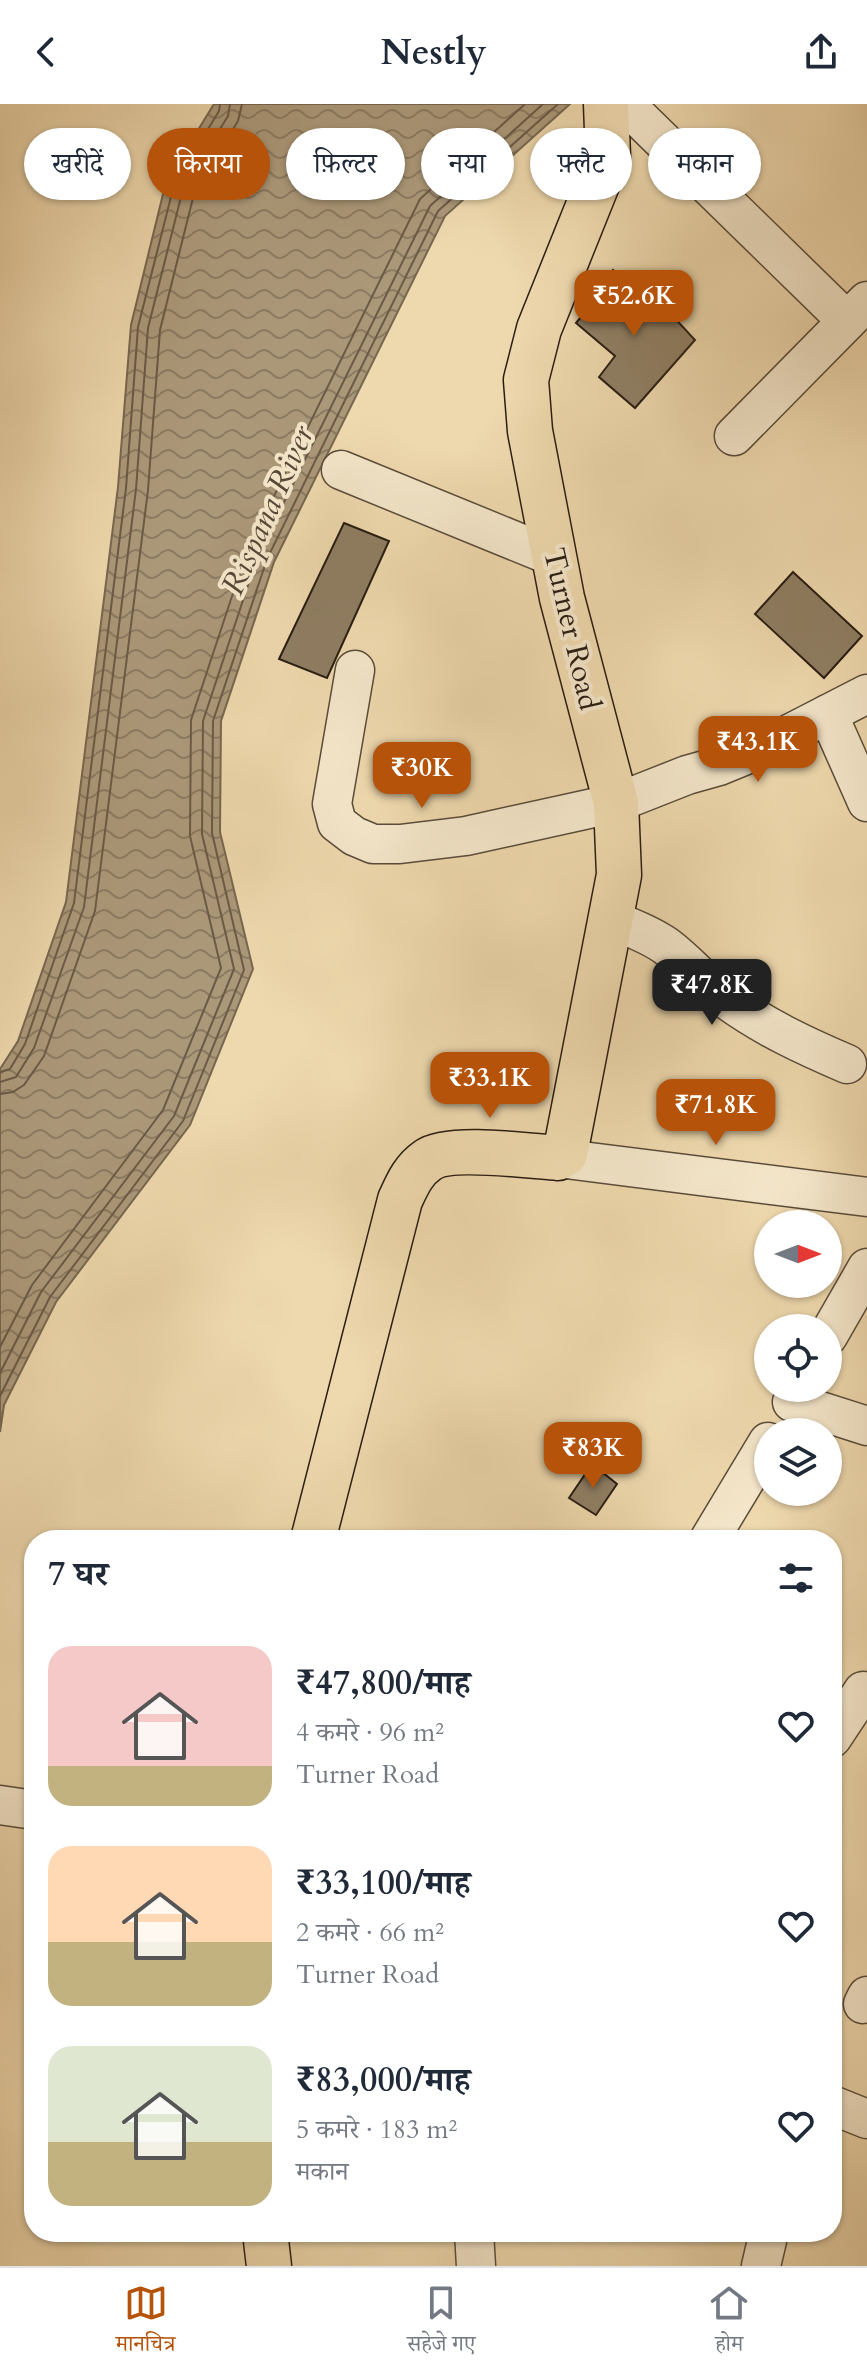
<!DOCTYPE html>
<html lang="hi">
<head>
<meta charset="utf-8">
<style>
  body { margin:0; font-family:Cardo,"Noto Serif Devanagari",serif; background:#f2f2f3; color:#1f2937; height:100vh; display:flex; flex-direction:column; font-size:30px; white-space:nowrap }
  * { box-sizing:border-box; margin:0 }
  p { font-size:26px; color:#747a83 }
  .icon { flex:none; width:44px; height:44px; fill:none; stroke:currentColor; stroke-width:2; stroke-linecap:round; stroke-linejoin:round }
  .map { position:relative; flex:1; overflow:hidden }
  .side { position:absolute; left:24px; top:1426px; width:818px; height:712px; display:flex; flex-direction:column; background:#fff; border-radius:32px; box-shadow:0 2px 6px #0004 }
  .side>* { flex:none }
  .guide { position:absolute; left:24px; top:24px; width:820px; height:72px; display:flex; gap:16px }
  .needle { width:52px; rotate:90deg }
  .fabs { position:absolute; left:754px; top:1106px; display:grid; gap:16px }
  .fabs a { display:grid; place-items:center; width:88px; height:88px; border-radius:50%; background:#fff; box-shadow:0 2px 6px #0004; font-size:40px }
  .price { position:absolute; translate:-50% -68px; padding:0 18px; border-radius:16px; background:#b45309; color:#fff; font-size:26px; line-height:52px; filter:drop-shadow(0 2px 4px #0008) }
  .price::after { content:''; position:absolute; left:50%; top:48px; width:24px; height:18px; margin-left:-12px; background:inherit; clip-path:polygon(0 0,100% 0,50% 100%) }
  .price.on { background:#222; color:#fff }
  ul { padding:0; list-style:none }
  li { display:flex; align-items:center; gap:24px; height:200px; padding:0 24px }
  li span { display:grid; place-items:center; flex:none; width:224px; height:160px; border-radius:24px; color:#555 }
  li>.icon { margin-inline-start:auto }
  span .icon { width:96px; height:96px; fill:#fffc; stroke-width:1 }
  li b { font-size:34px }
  h2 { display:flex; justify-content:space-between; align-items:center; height:96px; padding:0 24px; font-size:34px }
  .pill { padding:0 28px; border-radius:36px; background:#fff; box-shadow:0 2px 6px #0004; font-size:28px; line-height:72px }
  .pill.on { background:#b45309; color:#fff }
  header { display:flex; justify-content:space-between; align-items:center; height:104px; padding:0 24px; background:#fff; font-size:36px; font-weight:600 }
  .dock { display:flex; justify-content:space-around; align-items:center; height:112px; border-top:2px solid #e0e1e3; background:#fff; font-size:22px; color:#747a83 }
  .dock a { display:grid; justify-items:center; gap:4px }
  .dock .on { color:#b45309 }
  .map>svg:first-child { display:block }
  .water { fill:url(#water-waves); stroke:#776750; stroke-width:2 }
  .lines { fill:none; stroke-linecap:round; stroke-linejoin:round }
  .shore { stroke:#6a5a46; stroke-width:2 }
  .building { fill:#8f7e63; stroke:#291d13; stroke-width:2 }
  .minor-casing { stroke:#5a4c3a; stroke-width:41 }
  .major-casing { stroke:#291d13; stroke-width:47 }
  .minor { stroke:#f4e6ca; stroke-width:38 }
  .major { stroke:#eed8ad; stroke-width:44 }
  .labels { text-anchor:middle; stroke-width:8; stroke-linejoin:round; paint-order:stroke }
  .street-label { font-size:30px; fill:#291d13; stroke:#f4e6ca }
  .water-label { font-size:32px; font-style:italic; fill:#564837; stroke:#f4e6ca }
</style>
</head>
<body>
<header><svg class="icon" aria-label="back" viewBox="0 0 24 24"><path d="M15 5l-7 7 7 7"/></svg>Nestly<svg class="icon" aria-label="share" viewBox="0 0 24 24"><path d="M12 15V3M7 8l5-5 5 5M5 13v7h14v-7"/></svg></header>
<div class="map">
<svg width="867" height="2162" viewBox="0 0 867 2162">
  <defs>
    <pattern id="water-waves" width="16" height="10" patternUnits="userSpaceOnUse" patternTransform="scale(2)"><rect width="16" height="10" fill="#ab9879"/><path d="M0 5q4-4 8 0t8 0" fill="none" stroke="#8b7b62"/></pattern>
  </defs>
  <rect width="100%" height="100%" fill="#eed8ad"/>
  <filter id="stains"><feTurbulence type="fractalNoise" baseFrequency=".0025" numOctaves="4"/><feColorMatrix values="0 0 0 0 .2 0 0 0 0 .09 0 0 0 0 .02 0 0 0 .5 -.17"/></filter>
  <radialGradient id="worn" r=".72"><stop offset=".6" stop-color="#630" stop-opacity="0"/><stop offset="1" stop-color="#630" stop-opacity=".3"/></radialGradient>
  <!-- water -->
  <path class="water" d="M 214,0 L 570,0 L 445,112 L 274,458 L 221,617 L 220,728 L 253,865 L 190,1021 L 56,1198 L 4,1301 L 0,1328 L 0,965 L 18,937 L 66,798 L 118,383 L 131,221 L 166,78 Z"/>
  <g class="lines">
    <!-- shore -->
    <g class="shore">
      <path d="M 0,968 L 10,965 L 25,940 L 74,799 L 126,384 L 138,223 L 174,81 L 219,7 L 220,0"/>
      <path d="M 0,978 L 16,973 L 34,944 L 84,803 L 136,385 L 148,224 L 183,85 L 228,12 L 230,0"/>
      <path d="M 0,990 L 13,988 L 24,981 L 44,952 L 95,807 L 148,386 L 160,226 L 194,90 L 238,17 L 242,0"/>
      <path d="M 0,1243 L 32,1181 L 163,1006 L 221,864 L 190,732 L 191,616 L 247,447 L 420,95 L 525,0"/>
      <path d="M 0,1269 L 41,1188 L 174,1012 L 234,865 L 202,730 L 203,617 L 258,451 L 430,102 L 543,0"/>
      <path d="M 0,1292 L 50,1193 L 183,1017 L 244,866 L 212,729 L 213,617 L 267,455 L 438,107 L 558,0"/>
    </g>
  </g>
  <!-- building -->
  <g class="building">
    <path d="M 613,166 L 653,202 L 658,196 L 695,236 L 635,304 L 599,273 L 615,252 L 576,219 L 597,194 L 594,190 Z"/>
    <path d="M 344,419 L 389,437 L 327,574 L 279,555 Z"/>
    <path d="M 793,468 L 862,532 L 824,574 L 755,510 Z"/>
    <path d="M 592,1360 L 617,1380 L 596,1411 L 569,1394 Z"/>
  </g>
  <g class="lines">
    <!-- minor casing -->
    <g class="minor-casing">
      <g id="minor">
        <path d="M 625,0 L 847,217"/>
        <path d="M 734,332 L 867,197"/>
        <path d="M 341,366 L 554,453"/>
        <path d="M 355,566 L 332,700 L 337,719 L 354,732 L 373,740 L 400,740 L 466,732 L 616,699 L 687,671 L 719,662 L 758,646 L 867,590"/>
        <path d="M 828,610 L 867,698"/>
        <path d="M 610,815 C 629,823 649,830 666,842 C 688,858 705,880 727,896 C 764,923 805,942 847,960"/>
        <path d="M 558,1054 L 867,1093"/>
        <path d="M 828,1232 L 867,1164"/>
        <path d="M 792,1298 L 867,1322"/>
        <path d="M 709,1436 L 768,1338"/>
        <path d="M 832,1634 L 863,1587"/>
        <path d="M 0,1701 L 34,1706"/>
        <path d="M 863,1900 L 867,1892"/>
        <path d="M 832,2001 L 867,2015"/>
        <path d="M 474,2128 L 476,2162"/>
        <path d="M 761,2162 L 769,2128"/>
      </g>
    </g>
    <!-- major casing -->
    <g class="major-casing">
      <g id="major">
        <path d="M 313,1436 L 400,1096 C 407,1081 413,1066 428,1056 C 449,1041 530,1052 558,1054 L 565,1050 L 619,771 L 616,699 L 562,494 L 530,327 L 526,276 L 539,225 L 608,53 L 606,0"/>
        <path d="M 265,2128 L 269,2162"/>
      </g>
    </g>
    <!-- minor -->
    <use href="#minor" class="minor"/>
    <!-- major -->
    <use href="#major" class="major"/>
  </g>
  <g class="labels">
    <!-- street labels -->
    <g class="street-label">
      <text transform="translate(572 525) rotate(77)" y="10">Turner Road</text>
    </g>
    <!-- water labels -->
    <g class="water-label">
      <text transform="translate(267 406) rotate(-66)" y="11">Rispana River</text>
    </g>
  </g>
  <rect width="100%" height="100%" filter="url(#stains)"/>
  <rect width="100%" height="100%" fill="url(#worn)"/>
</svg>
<div class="fabs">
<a><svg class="needle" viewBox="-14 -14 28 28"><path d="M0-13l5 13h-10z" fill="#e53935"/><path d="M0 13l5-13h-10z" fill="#747a83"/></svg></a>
<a><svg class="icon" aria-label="locate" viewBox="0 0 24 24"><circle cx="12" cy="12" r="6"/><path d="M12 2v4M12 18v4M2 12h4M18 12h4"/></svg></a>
<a><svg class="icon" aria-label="layers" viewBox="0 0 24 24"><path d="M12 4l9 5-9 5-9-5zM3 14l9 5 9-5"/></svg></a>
</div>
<b class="price" style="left:634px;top:234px">₹52.6K</b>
<b class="price" style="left:758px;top:680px">₹43.1K</b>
<b class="price" style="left:422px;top:706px">₹30K</b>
<b class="price on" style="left:712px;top:923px">₹47.8K</b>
<b class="price" style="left:490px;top:1016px">₹33.1K</b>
<b class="price" style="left:716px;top:1043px">₹71.8K</b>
<b class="price" style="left:593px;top:1386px">₹83K</b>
<div class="guide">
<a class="pill">खरीदें</a>
<a class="pill on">किराया</a>
<a class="pill">फ़िल्टर</a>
<a class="pill">नया</a>
<a class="pill">फ़्लैट</a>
<a class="pill">मकान</a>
</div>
<section class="side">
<h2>7 घर<svg class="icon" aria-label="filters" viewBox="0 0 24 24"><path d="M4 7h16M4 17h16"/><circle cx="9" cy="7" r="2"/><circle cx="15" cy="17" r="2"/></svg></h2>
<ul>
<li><span style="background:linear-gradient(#f6c9c9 75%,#c2b280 0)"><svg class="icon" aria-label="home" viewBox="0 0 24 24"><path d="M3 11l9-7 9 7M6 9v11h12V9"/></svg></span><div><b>₹47,800/माह</b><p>4 कमरे · 96 m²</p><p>Turner Road</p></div><svg class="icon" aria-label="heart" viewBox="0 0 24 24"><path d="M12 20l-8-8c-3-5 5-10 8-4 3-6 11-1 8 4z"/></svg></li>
<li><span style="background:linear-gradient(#ffd9b3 60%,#c2b280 0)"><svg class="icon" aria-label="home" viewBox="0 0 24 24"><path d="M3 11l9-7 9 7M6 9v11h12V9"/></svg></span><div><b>₹33,100/माह</b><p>2 कमरे · 66 m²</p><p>Turner Road</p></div><svg class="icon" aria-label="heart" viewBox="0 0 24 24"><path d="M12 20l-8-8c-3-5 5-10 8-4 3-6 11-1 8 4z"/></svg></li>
<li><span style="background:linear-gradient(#dfe7d0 60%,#c2b280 0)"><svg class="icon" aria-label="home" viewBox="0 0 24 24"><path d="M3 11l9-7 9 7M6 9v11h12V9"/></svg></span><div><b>₹83,000/माह</b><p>5 कमरे · 183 m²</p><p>मकान</p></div><svg class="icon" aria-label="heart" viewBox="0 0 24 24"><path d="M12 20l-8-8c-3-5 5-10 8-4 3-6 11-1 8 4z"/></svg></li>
</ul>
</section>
</div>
<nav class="dock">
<a class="on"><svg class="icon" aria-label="map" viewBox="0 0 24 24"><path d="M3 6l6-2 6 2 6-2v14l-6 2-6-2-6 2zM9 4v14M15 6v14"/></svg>मानचित्र</a>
<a><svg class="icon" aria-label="saved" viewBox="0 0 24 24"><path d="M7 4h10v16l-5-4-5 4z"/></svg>सहेजे गए</a>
<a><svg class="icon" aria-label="home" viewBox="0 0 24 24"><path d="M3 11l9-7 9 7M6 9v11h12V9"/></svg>होम</a>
</nav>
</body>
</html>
